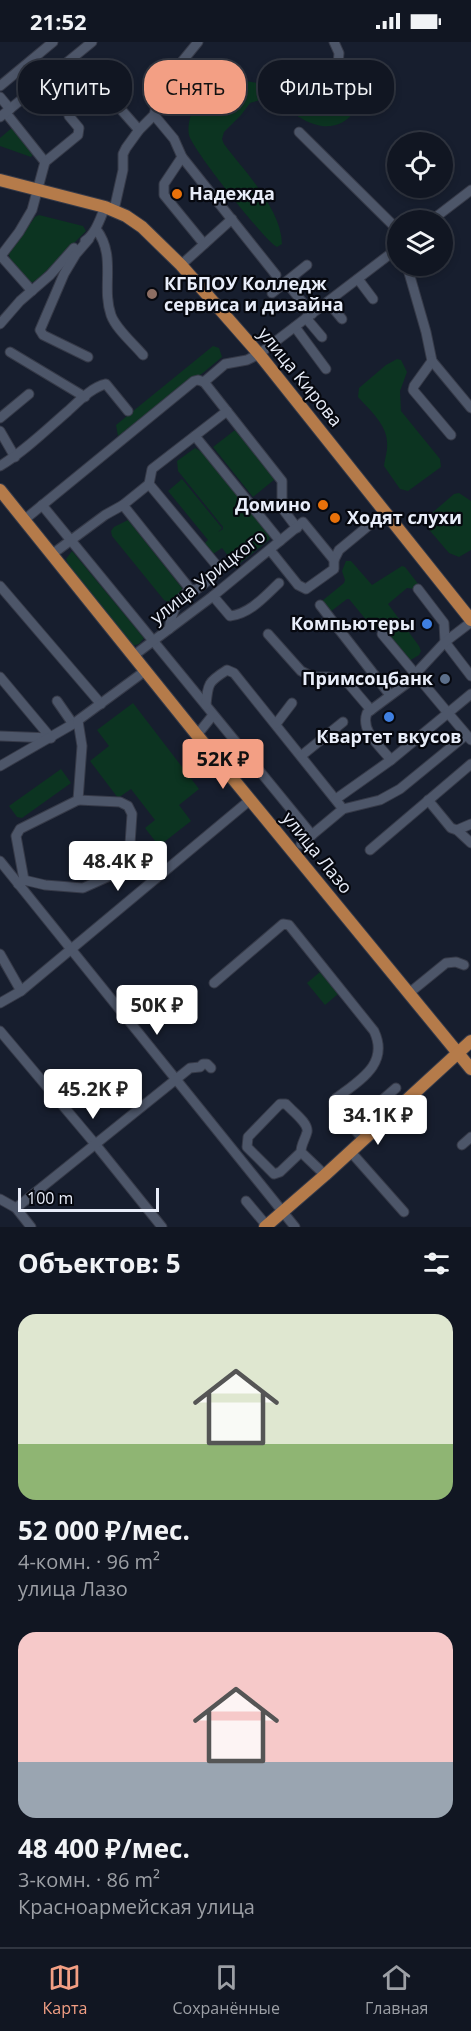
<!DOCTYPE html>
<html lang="ru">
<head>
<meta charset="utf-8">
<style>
  body { margin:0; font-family:"Open Sans",sans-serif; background:#1e232f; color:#f1f3f6; height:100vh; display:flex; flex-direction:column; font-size:22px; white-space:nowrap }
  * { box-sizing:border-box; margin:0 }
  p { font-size:20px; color:#9c9fa5 }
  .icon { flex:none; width:33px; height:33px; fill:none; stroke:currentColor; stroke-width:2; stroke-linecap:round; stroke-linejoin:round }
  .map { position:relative; height:1185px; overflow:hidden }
  .drawer { display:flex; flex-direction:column; background:#111622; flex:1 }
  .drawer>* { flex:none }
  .hud { position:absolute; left:18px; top:18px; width:435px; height:54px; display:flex; gap:12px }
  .controls { position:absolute; left:387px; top:90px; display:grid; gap:12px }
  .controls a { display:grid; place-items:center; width:66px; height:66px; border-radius:50%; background:#111622; box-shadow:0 3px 9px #0003,0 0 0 2px #303540; font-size:30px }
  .scale { position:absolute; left:18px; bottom:15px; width:141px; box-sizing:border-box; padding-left:6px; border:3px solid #e8edf9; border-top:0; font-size:16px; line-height:21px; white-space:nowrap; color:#e8edf9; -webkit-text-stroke:4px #06080f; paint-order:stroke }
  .price { position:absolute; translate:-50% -51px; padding:0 14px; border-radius:6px; background:#fff; color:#222; font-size:20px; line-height:39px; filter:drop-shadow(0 2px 3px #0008) }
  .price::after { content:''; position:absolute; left:50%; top:36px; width:18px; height:14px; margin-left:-9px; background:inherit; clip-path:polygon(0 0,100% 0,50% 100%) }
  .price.active { background:#f39f84; color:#111 }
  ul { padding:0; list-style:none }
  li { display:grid; align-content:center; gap:12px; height:318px; padding:0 18px }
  li span { display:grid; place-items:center; height:186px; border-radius:18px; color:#555 }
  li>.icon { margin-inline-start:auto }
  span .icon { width:108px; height:108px; fill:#fffc; stroke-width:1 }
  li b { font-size:26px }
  h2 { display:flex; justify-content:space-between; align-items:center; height:72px; padding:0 18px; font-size:26px }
  .chip { padding:0 21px; border-radius:24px; background:#111622; box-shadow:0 3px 9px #0003,0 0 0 2px #303540; font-size:21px; line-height:54px }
  .chip.active { background:#f39f84; color:#111 }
  .status { display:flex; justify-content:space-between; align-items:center; height:42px; padding:0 30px; background:#111622; direction:ltr }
  .status svg { height:16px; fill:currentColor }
  .tab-bar { display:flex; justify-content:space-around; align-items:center; height:84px; border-top:2px solid #303540; background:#111622; font-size:16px; color:#9c9fa5 }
  .tab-bar a { display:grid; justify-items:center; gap:3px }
  .tab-bar .active { color:#f39f84 }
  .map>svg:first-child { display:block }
  .green { fill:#0c3421 }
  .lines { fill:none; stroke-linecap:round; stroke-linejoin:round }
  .minor-casing { stroke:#363a48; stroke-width:11 }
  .major-casing { stroke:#363a48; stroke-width:14 }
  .minor { stroke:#4d5669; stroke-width:9 }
  .major { stroke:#b57b4a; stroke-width:12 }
  .food-dot { fill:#e8710a; stroke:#06080f; stroke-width:2 }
  .education-dot { fill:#8d6e63; stroke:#06080f; stroke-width:2 }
  .shop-dot { fill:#3f7fe0; stroke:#06080f; stroke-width:2 }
  .service-dot { fill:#5c6f8a; stroke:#06080f; stroke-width:2 }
  .labels { text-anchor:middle; stroke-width:4.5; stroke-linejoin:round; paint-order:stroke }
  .poi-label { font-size:18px; font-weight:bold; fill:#e8edf9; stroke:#06080f; text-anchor:start }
  .street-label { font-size:18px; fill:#e8edf9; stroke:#06080f }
</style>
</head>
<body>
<div class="status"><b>21:52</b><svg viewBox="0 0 49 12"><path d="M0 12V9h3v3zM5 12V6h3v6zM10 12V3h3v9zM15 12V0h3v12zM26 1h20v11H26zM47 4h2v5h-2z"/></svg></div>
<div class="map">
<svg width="471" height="1185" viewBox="0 0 471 1185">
  <rect width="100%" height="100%" fill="#171e2e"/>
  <!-- green -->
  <g class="green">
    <path d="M 218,28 C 229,28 235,35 244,38 C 255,42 267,41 278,43 C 294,47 308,54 323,61 L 367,36 L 371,38 C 359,73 338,99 299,75 C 288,68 279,60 267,56 L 250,61 L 241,73 L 224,90 L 222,97 L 224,102 C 245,130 281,166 282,202 L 277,205 C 265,199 192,107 189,93 C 185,76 204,38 218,28 Z"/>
    <path d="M 13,85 L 34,111 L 31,115 L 0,104 L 0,96 Z"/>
    <path d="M 39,173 L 83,184 L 86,189 L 40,235 L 33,240 L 29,240 L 10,217 L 9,212 L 35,175 Z"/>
    <path d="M 213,304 L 219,306 L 222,315 L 204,330 L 118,394 L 116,383 Z"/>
    <path d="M 397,317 L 401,318 L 407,330 L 400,349 L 401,369 L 440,417 L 441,425 L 408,449 L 400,447 L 384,424 C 385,416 388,408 387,400 C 387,383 369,367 358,355 L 359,346 L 386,323 Z"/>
    <path d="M 235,388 L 275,437 L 253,455 L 213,405 Z"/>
    <path d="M 195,406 L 207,413 L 271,493 L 269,498 L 234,526 L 229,515 L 222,506 L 213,512 L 204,502 L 208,498 L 168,449 L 182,437 L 222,486 L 218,490 L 223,487 L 223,485 L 178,429 L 177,419 Z"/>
    <path d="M 459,451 L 471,459 L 471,508 L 459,515 L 449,511 L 425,483 L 424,478 L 454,452 Z"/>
    <path d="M 128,478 L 182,546 L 182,549 L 168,560 L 164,558 L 112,494 L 111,489 L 114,485 Z"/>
    <path d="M 72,509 L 144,596 L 139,602 L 132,604 L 68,522 L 66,517 Z"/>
    <path d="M 346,519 L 351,519 L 372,543 L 402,524 L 405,525 L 419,543 L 416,547 L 407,546 L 388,562 L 419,604 L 421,609 L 419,613 L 409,619 L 382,588 L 372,585 L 349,557 L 347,557 L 330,570 L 322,559 L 344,541 L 345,538 L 342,529 Z"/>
    <path d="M 133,661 L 199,747 L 179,763 L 191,779 L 159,804 L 145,786 L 155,778 L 131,747 L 118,756 L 90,719 L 109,704 L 97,688 Z"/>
    <path d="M 61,727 L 71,741 L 22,776 L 17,775 L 9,764 Z"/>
    <path d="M 320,930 L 338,952 L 325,963 L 307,941 Z"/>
  </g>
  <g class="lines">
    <!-- minor casing -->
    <g class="minor-casing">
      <g id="minor">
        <path d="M 316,40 L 338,23 L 339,11 L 334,0"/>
        <path d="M 0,44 L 53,0"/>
        <path d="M 0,55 L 10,67"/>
        <path d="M 110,55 L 139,88"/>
        <path d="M 6,71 L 45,120 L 78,93 L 79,86 L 69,74"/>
        <path d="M 154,73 L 174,97 L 182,115 L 276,233"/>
        <path d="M 0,75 L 92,0"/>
        <path d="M 299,90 L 398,188"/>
        <path d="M 182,115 L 164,142 L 164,153 L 204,202"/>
        <path d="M 114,168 L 123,128 L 123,112 L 126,106 L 139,88 L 154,73 L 159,53 L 171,33 L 198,0"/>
        <path d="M 432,178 L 471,148"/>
        <path d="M 96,187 C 117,214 101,244 111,273 C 116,287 133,301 143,313"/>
        <path d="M 85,199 C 96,191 100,177 105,165"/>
        <path d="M 0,213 L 32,249"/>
        <path d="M 0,215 L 19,190 L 32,168 L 45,120"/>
        <path d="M 181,223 L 232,177"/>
        <path d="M 407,224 L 426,290 L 432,319 L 414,344 L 413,348 L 451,393"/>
        <path d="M 358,237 L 373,257"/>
        <path d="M 286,240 L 312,272"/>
        <path d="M 272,251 L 307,223"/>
        <path d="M 328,260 L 342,277"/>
        <path d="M 306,276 L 322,295"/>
        <path d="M 0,282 L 20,259 L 50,233 L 74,206"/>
        <path d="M 295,285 L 326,327"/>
        <path d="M 10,310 L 85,355"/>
        <path d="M 88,315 L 43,293 L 40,288 L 64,232 L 76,212 L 89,197"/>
        <path d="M 432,319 L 471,366"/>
        <path d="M 0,376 L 29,352"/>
        <path d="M 0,389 L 15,415"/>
        <path d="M 195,394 L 280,499"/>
        <path d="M 0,424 C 25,409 46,388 68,369 C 79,359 92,345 106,342 L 128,369"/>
        <path d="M 42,463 L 312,793"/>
        <path d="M 123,463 L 149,442"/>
        <path d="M 24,478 L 194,339 L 198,338 L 204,340"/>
        <path d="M 297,486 L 282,466 L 282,439 L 204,340 L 225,322 L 247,318 L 259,312 L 398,206"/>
        <path d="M 51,513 L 105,473 L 123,463 L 190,547 L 196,548 L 218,531 L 218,525 L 149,442 L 152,427 L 227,369"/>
        <path d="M 334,518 L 339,508 L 385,470"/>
        <path d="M 0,544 L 101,662"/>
        <path d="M 418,547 L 444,581 L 445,600 L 471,634"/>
        <path d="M 213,554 L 230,574 C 250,572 265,554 279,541"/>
        <path d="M 320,563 L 390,653"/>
        <path d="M 169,587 C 172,569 177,559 190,547"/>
        <path d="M 268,592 L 301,629 L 313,635 L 329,635 L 348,641 L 371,668"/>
        <path d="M 382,592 L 448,671 L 471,652"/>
        <path d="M 133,614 L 213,554 L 303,480 L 334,518 L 334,527 L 306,547 L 298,543 L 270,508"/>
        <path d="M 0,635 L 51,696"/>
        <path d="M 57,659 L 73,682"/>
        <path d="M 206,663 C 208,641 208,640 227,628 L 234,631 L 343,767"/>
        <path d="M 276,682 L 292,661"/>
        <path d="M 197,693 L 213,673"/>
        <path d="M 0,694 L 51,696"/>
        <path d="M 301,714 L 343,680"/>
        <path d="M 391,718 C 380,704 360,689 367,671 L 406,642 L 445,600 L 471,580"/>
        <path d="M 0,724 L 73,682 L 145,629"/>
        <path d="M 336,757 L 391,718 L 448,671 L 471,698"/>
        <path d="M 428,758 L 451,786 L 457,788 L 471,782"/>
        <path d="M 457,788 L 471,801"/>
        <path d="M 301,802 L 343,767 L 380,758 L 400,747 L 466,693"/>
        <path d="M 370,808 L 471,722"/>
        <path d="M 0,819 L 295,1185"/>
        <path d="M 24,838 L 16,794 L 20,787 L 78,758 L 82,704 L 78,679"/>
        <path d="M 18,842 L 24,838 L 45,843 L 83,846 L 112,833 L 121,826 L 129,817 L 132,772 L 128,764 L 120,760 L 78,758"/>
        <path d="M 0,912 L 21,949"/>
        <path d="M 214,941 L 283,882 L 289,883 L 374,989 C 390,1023 358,1039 334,1058 L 334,1064 L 363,1097"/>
        <path d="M 408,952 L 446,921 L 456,920 L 464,923"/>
        <path d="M 0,961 L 21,949 L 250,758"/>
        <path d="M 0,989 L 96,1103 L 162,1185"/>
        <path d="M 373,1066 L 396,1046"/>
        <path d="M 462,1103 L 471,1095"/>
        <path d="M 350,1109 L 404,1170"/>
        <path d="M 301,1110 L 280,1130 L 274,1132 L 247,1105 L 248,1095 L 280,1062 L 286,1062 C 292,1069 309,1081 307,1090 C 305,1098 301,1102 301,1110 L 325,1133"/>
        <path d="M 0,1157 L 16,1166 L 31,1185"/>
        <path d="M 246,1159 L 267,1184"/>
        <path d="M 16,1166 L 190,1026 L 200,1025 L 203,1022 L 207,1022 L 211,1026"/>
      </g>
    </g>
    <!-- major casing -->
    <g class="major-casing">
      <g id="major">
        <path d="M 0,138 L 105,165 L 126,174 L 142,185 L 181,223 L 259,312 L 471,578"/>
        <path d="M 0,448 L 197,693 L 471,1027"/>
        <path d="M 265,1185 L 325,1133 L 471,999"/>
      </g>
    </g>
    <!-- minor -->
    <use href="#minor" class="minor"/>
    <!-- major -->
    <use href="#major" class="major"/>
  </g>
  <!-- markers -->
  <g class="food-dot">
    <circle cx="177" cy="152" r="6"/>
    <circle cx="323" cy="463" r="6"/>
    <circle cx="335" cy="476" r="6"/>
  </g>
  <circle class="education-dot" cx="152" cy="252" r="6"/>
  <g class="shop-dot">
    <circle cx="427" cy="582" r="6"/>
    <circle cx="389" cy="675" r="6"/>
  </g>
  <circle class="service-dot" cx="445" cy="637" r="6"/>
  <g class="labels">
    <!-- poi labels -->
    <g class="poi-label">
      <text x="189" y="158">Надежда</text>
      <text x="164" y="248">КГБПОУ Колледж<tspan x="164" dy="21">сервиса и дизайна</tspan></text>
      <text x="311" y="469" text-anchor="end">Домино</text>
      <text x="347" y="482">Ходят слухи</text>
      <text x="415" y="588" text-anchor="end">Компьютеры</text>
      <text x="433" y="643" text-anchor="end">Примсоцбанк</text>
      <text x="389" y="701" text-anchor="middle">Квартет вкусов</text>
    </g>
    <!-- street labels -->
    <g class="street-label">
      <text transform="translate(300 335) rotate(51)" y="6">улица Кирова</text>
      <text transform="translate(208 535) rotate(-38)" y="6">улица Урицкого</text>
      <text transform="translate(317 811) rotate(51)" y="6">улица Лазо</text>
    </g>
  </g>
</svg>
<div class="controls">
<a><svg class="icon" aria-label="locate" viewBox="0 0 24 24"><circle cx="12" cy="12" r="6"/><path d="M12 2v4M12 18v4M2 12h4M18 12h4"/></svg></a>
<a><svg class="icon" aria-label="layers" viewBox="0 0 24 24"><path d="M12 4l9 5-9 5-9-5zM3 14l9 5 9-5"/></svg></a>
</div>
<div class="scale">100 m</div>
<b class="price active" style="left:223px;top:748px">52K ₽</b>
<b class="price" style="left:118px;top:850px">48.4K ₽</b>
<b class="price" style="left:157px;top:994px">50K ₽</b>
<b class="price" style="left:93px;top:1078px">45.2K ₽</b>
<b class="price" style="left:378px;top:1104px">34.1K ₽</b>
<div class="hud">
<a class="chip">Купить</a>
<a class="chip active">Снять</a>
<a class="chip">Фильтры</a>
</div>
</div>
<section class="drawer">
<h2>Объектов: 5<svg class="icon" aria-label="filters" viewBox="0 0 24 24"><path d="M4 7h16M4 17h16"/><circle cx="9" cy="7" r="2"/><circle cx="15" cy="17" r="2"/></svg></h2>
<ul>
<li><span style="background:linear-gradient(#dfe7d0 70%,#8fb573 0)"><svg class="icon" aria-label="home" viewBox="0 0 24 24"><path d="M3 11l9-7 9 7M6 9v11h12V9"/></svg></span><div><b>52 000 ₽/мес.</b><p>4-комн. · 96 m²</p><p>улица Лазо</p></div></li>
<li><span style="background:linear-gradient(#f6c9c9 70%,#9aa5b1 0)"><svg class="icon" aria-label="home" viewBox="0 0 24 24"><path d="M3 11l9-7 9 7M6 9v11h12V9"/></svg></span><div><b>48 400 ₽/мес.</b><p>3-комн. · 86 m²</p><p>Красноармейская улица</p></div></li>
</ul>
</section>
<nav class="tab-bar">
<a class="active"><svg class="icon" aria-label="map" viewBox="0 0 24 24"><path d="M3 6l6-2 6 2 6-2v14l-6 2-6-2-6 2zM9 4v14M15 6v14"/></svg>Карта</a>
<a><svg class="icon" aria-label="saved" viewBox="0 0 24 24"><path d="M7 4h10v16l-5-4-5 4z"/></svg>Сохранённые</a>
<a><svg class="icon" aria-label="home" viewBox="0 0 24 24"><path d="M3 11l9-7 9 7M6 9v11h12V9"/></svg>Главная</a>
</nav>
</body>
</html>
